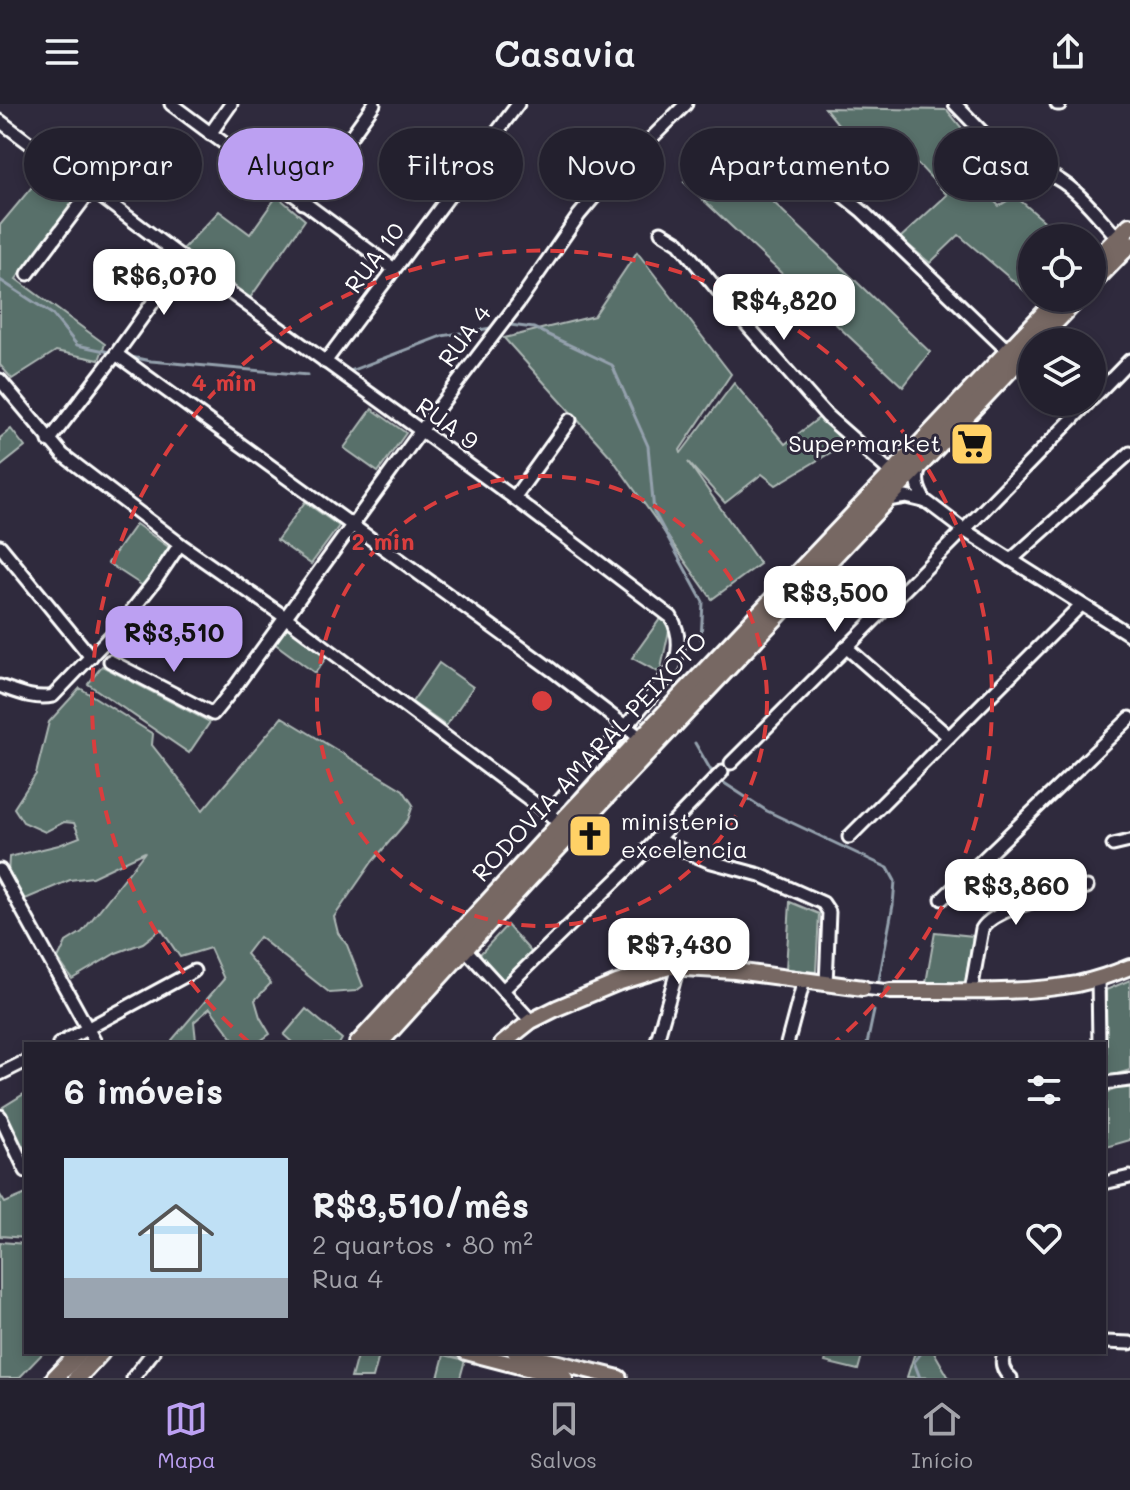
<!DOCTYPE html>
<html lang="pt">
<head>
<meta charset="utf-8">
<style>
  body { margin:0; font-family:Mali,sans-serif; background:#2f2d3a; color:#f1f3f6; height:100vh; display:flex; flex-direction:column; font-size:30px; white-space:nowrap }
  * { box-sizing:border-box; margin:0 }
  p { font-size:26px; color:#a3a3aa }
  .icon { flex:none; width:44px; height:44px; fill:none; stroke:currentColor; stroke-width:2; stroke-linecap:round; stroke-linejoin:round }
  .map { position:relative; flex:1; overflow:hidden }
  .panel { position:absolute; left:24px; top:938px; width:1082px; height:312px; display:flex; flex-direction:column; background:#23202e; border-radius:0px; box-shadow:0 4px 12px #0003,0 0 0 2px #403e4a }
  .panel>* { flex:none }
  .guide { position:absolute; left:24px; top:24px; width:1082px; height:72px; display:flex; gap:16px }
  .fabs { position:absolute; left:1018px; top:120px; display:grid; gap:16px }
  .fabs a { display:grid; place-items:center; width:88px; height:88px; border-radius:50%; background:#23202e; box-shadow:0 4px 12px #0003,0 0 0 2px #403e4a; font-size:40px }
  .price { position:absolute; translate:-50% -68px; padding:0 18px; border-radius:16px; background:#fff; color:#222; font-size:26px; line-height:52px; filter:drop-shadow(0 2px 4px #0008) }
  .price::after { content:''; position:absolute; left:50%; top:48px; width:24px; height:18px; margin-left:-12px; background:inherit; clip-path:polygon(0 0,100% 0,50% 100%) }
  .price.active { background:#bca0f2; color:#111 }
  ul { padding:0; list-style:none }
  li { display:flex; align-items:center; gap:24px; height:200px; padding:0 40px }
  li span { display:grid; place-items:center; flex:none; width:224px; height:160px; border-radius:0px; color:#555 }
  li>.icon { margin-inline-start:auto }
  span .icon { width:96px; height:96px; fill:#fffc; stroke-width:1 }
  li b { font-size:34px }
  h2 { display:flex; justify-content:space-between; align-items:center; height:96px; padding:0 40px; font-size:34px }
  .pill { padding:0 28px; border-radius:36px; background:#23202e; box-shadow:0 4px 12px #0003,0 0 0 2px #403e4a; font-size:28px; line-height:72px }
  .pill.active { background:#bca0f2; color:#111 }
  header { display:flex; justify-content:space-between; align-items:center; height:104px; padding:0 40px; background:#23202e; font-size:36px; font-weight:600 }
  .tab-bar { display:flex; justify-content:space-around; align-items:center; height:112px; border-top:2px solid #403e4a; background:#23202e; font-size:22px; color:#a3a3aa }
  .tab-bar a { display:grid; justify-items:center; gap:4px }
  .tab-bar .active { color:#bca0f2 }
  .map>svg:first-child { display:block }
  .green { fill:#596f6a; stroke:#acb7b4; stroke-width:2 }
  .lines { fill:none; stroke-linecap:round; stroke-linejoin:round }
  .stream { stroke:#94a1ad; stroke-width:3 }
  .minor-casing { stroke:#fff; stroke-width:17 }
  .major-casing { stroke:#fff; stroke-width:20 }
  .highway-casing { stroke:#fff; stroke-width:22 }
  .minor { stroke:#2f2a3d; stroke-width:11 }
  .major { stroke:#776864; stroke-width:14 }
  .highway { stroke:#776864; stroke-width:16 }
  .ring { fill:none; stroke:#da3e3e; stroke-width:4; stroke-dasharray:14 10 }
  .labels { text-anchor:middle; stroke-width:6; stroke-linejoin:round; paint-order:stroke }
  .street-label { font-size:24px; fill:#fff; stroke:#2f2a3d }
  .poi-label { font-size:24px; fill:#fff; stroke:#2f2a3d; text-anchor:end }
  .centre { fill:#da3e3e; stroke:#2f2a3d; stroke-width:4 }
  .ring-label { font-size:24px; text-anchor:middle; font-weight:bold; fill:#da3e3e; stroke:#2f2a3d; stroke-width:6; stroke-linejoin:round; paint-order:stroke }
</style>
</head>
<body>
<header><svg class="icon" aria-label="menu" viewBox="0 0 24 24"><path d="M4 6h16M4 12h16M4 18h16"/></svg>Casavia<svg class="icon" aria-label="share" viewBox="0 0 24 24"><path d="M12 15V3M7 8l5-5 5 5M5 13v7h14v-7"/></svg></header>
<div class="map">
<svg width="1130" height="1274" viewBox="0 0 1130 1274">
  <rect width="100%" height="100%" fill="#2f2a3d"/>
  <filter id="ink" filterUnits="userSpaceOnUse"><feTurbulence type="fractalNoise" baseFrequency=".0125" numOctaves="2"/><feDisplacementMap in="SourceGraphic" scale="16" xChannelSelector="R" yChannelSelector="G"/><feConvolveMatrix kernelMatrix="1 2 1 2 8 2 1 2 1" color-interpolation-filters="sRGB"/></filter>
  <g filter="url(#ink)">
    <!-- green -->
    <g class="green">
      <path d="M 825,4 L 947,6 L 993,62 L 977,79 L 999,102 L 1015,92 L 1064,134 L 1032,134 L 1032,193 L 959,131 L 930,159 L 900,134 L 947,91 L 919,61 L 883,49 L 873,63 Z"/>
      <path d="M 427,24 L 466,54 L 455,68 L 416,38 Z"/>
      <path d="M 723,50 L 930,248 L 903,283 L 684,78 Z"/>
      <path d="M 46,66 L 80,89 L 16,175 L 105,240 L 99,256 L 56,247 L 12,275 L 0,261 L 0,121 Z"/>
      <path d="M 277,92 L 305,116 L 250,194 L 183,145 L 219,107 L 250,130 Z"/>
      <path d="M 637,148 L 731,270 L 680,346 L 681,349 L 734,279 L 785,340 L 820,313 L 848,338 L 776,381 L 762,370 L 725,399 L 688,358 L 760,460 L 712,495 L 611,353 L 504,234 L 594,212 Z"/>
      <path d="M 372,305 L 406,329 L 378,368 L 344,344 Z"/>
      <path d="M 11,325 L 25,343 L 0,363 L 0,334 Z"/>
      <path d="M 305,398 L 339,422 L 311,460 L 277,436 Z"/>
      <path d="M 136,420 L 170,444 L 143,482 L 108,459 Z"/>
      <path d="M 660,515 L 670,522 L 660,569 L 632,554 Z"/>
      <path d="M 286,521 L 328,551 L 315,569 L 274,539 Z"/>
      <path d="M 439,559 L 473,583 L 446,622 L 412,598 Z"/>
      <path d="M 102,562 L 210,618 L 189,649 L 88,580 Z"/>
      <path d="M 80,584 L 153,630 L 152,641 L 203,706 L 282,613 L 403,686 L 413,701 L 408,716 L 372,758 L 334,813 L 338,829 L 347,841 L 363,882 L 356,887 L 330,889 L 259,833 L 246,850 L 271,879 L 255,896 L 260,913 L 270,930 L 256,940 L 237,940 L 210,904 L 194,918 L 196,936 L 199,940 L 173,940 L 172,936 L 224,875 L 210,844 L 180,853 L 161,825 L 143,839 L 116,849 L 72,875 L 58,855 L 66,838 L 82,828 L 145,748 L 92,773 L 70,776 L 23,796 L 8,772 L 9,753 L 59,741 L 80,733 L 74,719 L 64,718 L 45,728 L 23,718 L 14,704 L 36,670 L 49,618 Z"/>
      <path d="M 790,798 L 819,810 L 816,868 L 786,865 Z"/>
      <path d="M 507,821 L 532,849 L 503,878 L 480,850 Z"/>
      <path d="M 935,828 L 973,832 L 965,880 L 926,879 Z"/>
      <path d="M 1130,876 L 1130,966 L 1107,973 L 1106,886 Z"/>
      <path d="M 306,905 L 342,935 L 339,940 L 294,940 L 284,931 Z"/>
      <path d="M 1130,979 L 1130,1036 L 1106,1043 L 1106,989 Z"/>
      <path d="M 24,990 L 26,994 L 26,1053 L 3,1003 Z"/>
      <path d="M 26,1090 L 26,1134 L 0,1132 L 0,1091 L 5,1099 Z"/>
      <path d="M 0,1138 L 26,1140 L 26,1248 L 44,1248 L 19,1274 L 0,1274 Z"/>
      <path d="M 358,1248 L 380,1248 L 373,1274 L 351,1274 Z"/>
      <path d="M 828,1248 L 863,1248 L 858,1266 L 825,1258 Z"/>
      <path d="M 915,1248 L 934,1248 L 949,1274 L 907,1273 Z"/>
      <path d="M 444,1251 L 465,1256 L 460,1274 L 438,1274 Z"/>
    </g>
    <g class="lines">
      <!-- stream -->
      <g class="stream">
        <path d="M 0,176 L 52,210 L 77,241 L 114,249"/>
        <path d="M 510,221 L 534,224 L 612,261 L 648,342 L 654,408 L 703,498 L 701,535"/>
        <path d="M 126,252 L 151,257 L 308,271"/>
        <path d="M 348,268 L 442,232 L 491,224"/>
        <path d="M 695,639 L 713,670"/>
        <path d="M 718,675 L 767,707 L 888,764 L 895,777 L 893,801 L 878,881"/>
        <path d="M 867,940 L 874,907"/>
        <path d="M 920,1274 L 914,1258 L 922,1248"/>
      </g>
      <!-- minor casing -->
      <g class="minor-casing">
        <g id="minor">
          <path d="M 171,0 L 394,165"/>
          <path d="M 955,0 L 1018,65 C 1030,73 1044,68 1056,74 C 1080,87 1099,114 1118,134"/>
          <path d="M 1057,0 L 1060,0"/>
          <path d="M 0,17 L 184,155 L 514,394 L 671,513 C 681,530 680,550 672,567 L 626,622 L 549,709"/>
          <path d="M 210,30 L 231,0"/>
          <path d="M 772,35 L 862,107 L 1008,247"/>
          <path d="M 303,99 L 374,0"/>
          <path d="M 661,128 L 679,139 L 739,212 L 827,312 L 893,370"/>
          <path d="M 28,170 L 91,86"/>
          <path d="M 116,250 L 552,566 L 641,634"/>
          <path d="M 325,258 L 518,0"/>
          <path d="M 0,276 L 63,351 L 180,440 L 285,513 L 553,713"/>
          <path d="M 1092,295 L 1130,256"/>
          <path d="M 49,337 L 116,250 L 184,155"/>
          <path d="M 920,362 C 915,376 918,386 926,398"/>
          <path d="M 514,394 L 570,316"/>
          <path d="M 887,396 L 906,393 L 927,398 L 964,426 L 1130,531"/>
          <path d="M 0,442 L 91,553"/>
          <path d="M 1011,456 L 1130,349"/>
          <path d="M 846,543 L 949,633"/>
          <path d="M 110,557 L 213,610 L 237,580 L 420,328 L 518,199 L 579,111 L 606,79 L 686,0"/>
          <path d="M 0,582 C 17,588 35,596 53,592 L 118,524 L 155,477 L 180,440"/>
          <path d="M 731,659 L 964,426 L 1089,298"/>
          <path d="M 849,733 L 1081,501"/>
          <path d="M 656,735 L 708,757 L 760,771 L 823,799 L 829,808 L 826,880"/>
          <path d="M 1113,741 L 1130,737"/>
          <path d="M 0,766 L 96,940"/>
          <path d="M 942,795 L 1130,614"/>
          <path d="M 465,845 L 531,917"/>
          <path d="M 1098,874 L 1099,940"/>
          <path d="M 863,884 L 890,887"/>
          <path d="M 503,886 L 634,759 L 722,668"/>
          <path d="M 971,887 L 982,825 C 994,803 1063,790 1087,783"/>
          <path d="M 59,940 L 194,867"/>
          <path d="M 656,940 L 678,863"/>
          <path d="M 787,940 L 804,876"/>
          <path d="M 0,970 L 26,957"/>
          <path d="M 1104,979 L 1130,976"/>
          <path d="M 0,1012 L 26,1067"/>
          <path d="M 1104,1079 L 1130,1073"/>
          <path d="M 1104,1238 L 1130,1239"/>
          <path d="M 1005,1248 C 1000,1258 1002,1267 1011,1274"/>
          <path d="M 133,1274 L 153,1248"/>
        </g>
      </g>
      <!-- major casing -->
      <g class="major-casing">
        <g id="major">
          <path d="M 890,887 C 950,886 1017,891 1077,880 C 1095,876 1113,870 1130,863"/>
          <path d="M 502,940 L 531,917 L 557,904 L 617,879 L 669,863 L 735,867 L 863,884"/>
          <path d="M 466,1248 L 565,1274"/>
          <path d="M 515,1248 L 619,1274"/>
        </g>
      </g>
      <!-- highway casing -->
      <g class="highway-casing">
        <g id="highway">
          <path d="M 1092,160 L 1130,122"/>
          <path d="M 1092,179 L 1130,140"/>
          <path d="M 1036,238 L 1078,194"/>
          <path d="M 358,940 L 561,719 L 1059,194"/>
          <path d="M 378,940 L 529,774 L 1032,242"/>
          <path d="M 55,1274 L 80,1248"/>
          <path d="M 77,1274 L 101,1248"/>
        </g>
      </g>
      <!-- minor -->
      <use href="#minor" class="minor"/>
      <!-- major -->
      <use href="#major" class="major"/>
      <!-- highway -->
      <use href="#highway" class="highway"/>
    </g>
  </g>
  <!-- distance rings -->
  <g class="ring">
    <circle cx="542" cy="597" r="225"/>
    <path d="M250 939A450 450 0 1 1 834 939"/>
  </g>
  <!-- icons -->
  <defs>
    <g id="supermarket-square" transform="scale(2.3)"><rect x="-9" y="-9" width="18" height="18" rx="4" fill="#ffd166" stroke="#2f2a3d"/><path d="M-6-5.5h2.5l.6 2H6L4.5 2H-2.5L-4.4-4H-6ZM-1.5 3.2a1.3 1.3 0 1 0 .1 0ZM3 3.2a1.3 1.3 0 1 0 .1 0Z" fill="#111"/></g>
    <g id="church-square" transform="scale(2.3)"><rect x="-9" y="-9" width="18" height="18" rx="4" fill="#ffd166" stroke="#2f2a3d"/><path d="M-1.2-6h2.4v3.5h3.3v2.4h-3.3V6h-2.4V-.1h-3.3v-2.4h3.3Z" fill="#111"/></g>
  </defs>
  <g fill-rule="evenodd">
    <use href="#supermarket-square" x="972" y="340"/>
    <use href="#church-square" x="590" y="732"/>
  </g>
  <g class="labels">
    <!-- street labels -->
    <g class="street-label">
      <text transform="translate(375 154) rotate(-53)" y="8">RUA 10</text>
      <text transform="translate(465 232) rotate(-53)" y="8">RUA 4</text>
      <text transform="translate(447 320) rotate(36)" y="8">RUA 9</text>
      <text transform="translate(590 653) rotate(-47)" y="8">RODOVIA AMARAL PEIXOTO</text>
    </g>
    <!-- poi labels -->
    <g class="poi-label">
      <text x="941" y="348">Supermarket</text>
      <text x="621" y="726" text-anchor="start">ministerio<tspan x="621" dy="28">excelencia</tspan></text>
    </g>
  </g>
  <circle cx="542" cy="597" r="12" class="centre"/>
  <g class="ring-label">
    <text x="224" y="287">4 min</text>
    <text x="383" y="446">2 min</text>
  </g>
</svg>
<div class="fabs">
<a><svg class="icon" aria-label="locate" viewBox="0 0 24 24"><circle cx="12" cy="12" r="6"/><path d="M12 2v4M12 18v4M2 12h4M18 12h4"/></svg></a>
<a><svg class="icon" aria-label="layers" viewBox="0 0 24 24"><path d="M12 4l9 5-9 5-9-5zM3 14l9 5 9-5"/></svg></a>
</div>
<b class="price" style="left:164px;top:213px">R$6,070</b>
<b class="price" style="left:784px;top:238px">R$4,820</b>
<b class="price" style="left:835px;top:530px">R$3,500</b>
<b class="price active" style="left:174px;top:570px">R$3,510</b>
<b class="price" style="left:1016px;top:823px">R$3,860</b>
<b class="price" style="left:679px;top:882px">R$7,430</b>
<div class="guide">
<a class="pill">Comprar</a>
<a class="pill active">Alugar</a>
<a class="pill">Filtros</a>
<a class="pill">Novo</a>
<a class="pill">Apartamento</a>
<a class="pill">Casa</a>
</div>
<section class="panel">
<h2>6 imóveis<svg class="icon" aria-label="filters" viewBox="0 0 24 24"><path d="M4 7h16M4 17h16"/><circle cx="9" cy="7" r="2"/><circle cx="15" cy="17" r="2"/></svg></h2>
<ul>
<li><span style="background:linear-gradient(#bfe0f5 75%,#9aa5b1 0)"><svg class="icon" aria-label="home" viewBox="0 0 24 24"><path d="M3 11l9-7 9 7M6 9v11h12V9"/></svg></span><div><b>R$3,510/mês</b><p>2 quartos · 80 m²</p><p>Rua 4</p></div><svg class="icon" aria-label="heart" viewBox="0 0 24 24"><path d="M12 20l-8-8c-3-5 5-10 8-4 3-6 11-1 8 4z"/></svg></li>
</ul>
</section>
</div>
<nav class="tab-bar">
<a class="active"><svg class="icon" aria-label="map" viewBox="0 0 24 24"><path d="M3 6l6-2 6 2 6-2v14l-6 2-6-2-6 2zM9 4v14M15 6v14"/></svg>Mapa</a>
<a><svg class="icon" aria-label="saved" viewBox="0 0 24 24"><path d="M7 4h10v16l-5-4-5 4z"/></svg>Salvos</a>
<a><svg class="icon" aria-label="home" viewBox="0 0 24 24"><path d="M3 11l9-7 9 7M6 9v11h12V9"/></svg>Início</a>
</nav>
</body>
</html>
